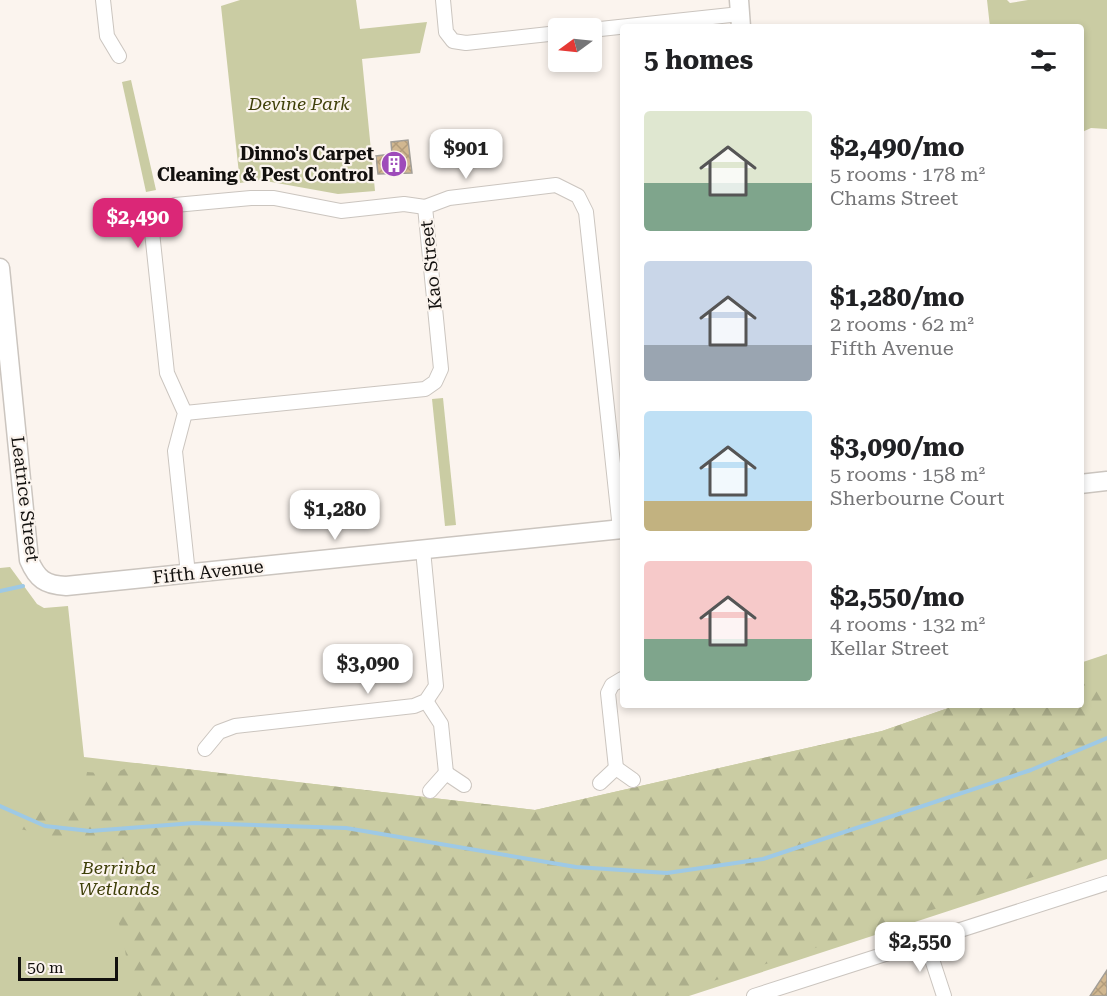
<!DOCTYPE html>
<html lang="en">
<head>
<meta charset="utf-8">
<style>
  body { margin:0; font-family:"Roboto Serif",serif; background:#f6f6f6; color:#202124; height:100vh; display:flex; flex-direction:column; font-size:22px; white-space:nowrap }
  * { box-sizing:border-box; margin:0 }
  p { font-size:20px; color:#757577 }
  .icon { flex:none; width:33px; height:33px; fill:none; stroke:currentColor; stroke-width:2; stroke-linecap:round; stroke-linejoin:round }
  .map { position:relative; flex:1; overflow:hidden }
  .panel { position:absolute; left:620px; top:24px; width:464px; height:684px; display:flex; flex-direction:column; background:#fff; border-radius:6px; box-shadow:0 3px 9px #0003 }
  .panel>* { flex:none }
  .needle { width:39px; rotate:255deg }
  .tools { position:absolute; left:548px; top:18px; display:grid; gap:12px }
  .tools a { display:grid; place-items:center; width:54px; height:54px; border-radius:6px; background:#fff; box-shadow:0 3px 9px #0003; font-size:30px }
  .scale { position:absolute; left:18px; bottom:15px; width:100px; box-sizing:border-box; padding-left:6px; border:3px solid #12100e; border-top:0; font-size:16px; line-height:21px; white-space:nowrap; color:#12100e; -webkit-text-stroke:4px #fbf4ee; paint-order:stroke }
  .price { position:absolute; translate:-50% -51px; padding:0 14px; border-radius:12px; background:#fff; color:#222; font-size:20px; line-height:39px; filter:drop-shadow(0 2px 3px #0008) }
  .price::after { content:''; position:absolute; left:50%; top:36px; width:18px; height:14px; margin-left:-9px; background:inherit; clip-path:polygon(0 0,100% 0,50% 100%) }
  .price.active { background:#db2777; color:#fff }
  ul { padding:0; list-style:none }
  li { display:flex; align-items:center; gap:18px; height:150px; padding:0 24px }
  li span { display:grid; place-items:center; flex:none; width:168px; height:120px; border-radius:6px; color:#555 }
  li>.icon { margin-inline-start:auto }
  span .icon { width:72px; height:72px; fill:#fffc; stroke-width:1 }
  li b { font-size:26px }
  h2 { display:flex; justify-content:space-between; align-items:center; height:72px; padding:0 24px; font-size:26px }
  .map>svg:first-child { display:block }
  .green { fill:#cacca3 }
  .forest { fill:url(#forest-firs) }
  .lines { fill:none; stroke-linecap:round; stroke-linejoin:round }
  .stream { stroke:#9ec9e5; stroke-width:4 }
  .building { fill:url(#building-cross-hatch); stroke:#a29e97; stroke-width:1.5 }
  .street-casing { stroke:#cbc5bf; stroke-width:16 }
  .secondary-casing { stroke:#cbc5bf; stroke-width:21 }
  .street { stroke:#fff; stroke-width:14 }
  .secondary { stroke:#fff; stroke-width:18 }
  .labels { text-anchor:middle; stroke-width:4.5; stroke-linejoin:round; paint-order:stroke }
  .park-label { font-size:18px; font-style:italic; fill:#3e3f08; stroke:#fbf4ee }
  .poi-label { font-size:18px; font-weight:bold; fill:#12100e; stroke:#fbf4ee; text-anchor:end }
  .street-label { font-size:18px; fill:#12100e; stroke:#fbf4ee }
</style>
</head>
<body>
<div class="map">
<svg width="1107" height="996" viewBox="0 0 1107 996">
  <defs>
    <pattern id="forest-firs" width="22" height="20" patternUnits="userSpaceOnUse" patternTransform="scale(1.5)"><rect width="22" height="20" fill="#cacca3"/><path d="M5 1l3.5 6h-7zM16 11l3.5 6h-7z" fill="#acae8b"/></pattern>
    <pattern id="building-cross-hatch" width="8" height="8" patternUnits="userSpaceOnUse" patternTransform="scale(1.5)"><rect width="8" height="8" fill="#d1b790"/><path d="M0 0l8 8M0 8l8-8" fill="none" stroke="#b29c7b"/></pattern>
  </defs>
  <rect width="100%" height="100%" fill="#fbf4ee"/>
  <!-- green -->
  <g class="green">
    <path d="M 240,0 L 356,0 L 360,29 L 427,22 L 420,53 L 362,59 L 375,191 L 338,194 L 260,180 L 240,183 L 221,6 Z"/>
    <path d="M 987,0 L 1007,0 L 1010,3 L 1028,0 L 1107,0 L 1107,129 L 1091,128 L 1080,133 L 1080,27 L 990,27 Z"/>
    <path d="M 131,80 L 156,190 L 146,192 L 122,82 Z"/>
    <path d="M 443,398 L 456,525 L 445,526 L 432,399 Z"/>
    <path d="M 10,567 L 37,604 L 44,608 L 68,606 L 84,757 L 535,810 L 882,731 L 957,705 L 1080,705 L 1080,663 L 1107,654 L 1107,859 L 689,996 L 0,996 L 0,568 Z"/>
  </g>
  <!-- forest -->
  <path class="forest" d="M 1080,673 L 1107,674 L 1107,853 L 667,996 L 135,996 L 130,984 L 123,936 L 105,881 L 107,858 L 97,846 L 20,829 L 32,808 L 75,809 L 87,801 L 84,788 L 87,772 L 114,774 L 136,763 L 535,810 L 882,731 L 957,705 L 1080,705 Z"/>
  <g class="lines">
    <!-- stream -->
    <g class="stream">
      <path d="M 0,591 L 23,586"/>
      <path d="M 0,806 L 45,826 L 90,831 L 194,823 L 346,828 L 576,867 L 667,873 L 763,859 L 1031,770 L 1107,738"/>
    </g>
  </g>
  <!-- building -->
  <g class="building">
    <path d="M 408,140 L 412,173 L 378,174 L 376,156 L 392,154 L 391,142 Z"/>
    <path d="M 1107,970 L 1107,996 L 1090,996 Z"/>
  </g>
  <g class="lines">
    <!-- street casing -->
    <g class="street-casing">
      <g id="street">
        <path d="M 103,0 L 107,36 L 119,56"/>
        <path d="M 443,0 L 446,32 L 453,41 L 466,43 L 558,33"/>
        <path d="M 591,30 L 740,14"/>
        <path d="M 185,413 L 425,389 L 435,382 L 441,369 L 425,207 L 449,198 L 556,185 L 578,196 L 586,212 L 620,529"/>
        <path d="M 188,574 L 175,451 L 185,413 L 167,373 L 152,232 L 161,215 L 175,205 L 251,198 L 274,198 L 341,211 L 404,204 L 425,207"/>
        <path d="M 426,701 L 441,724 L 446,773"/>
        <path d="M 205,749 L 219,732 L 235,726 L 414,706 L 426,701 L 436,686 L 423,550"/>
        <path d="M 616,768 L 608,693 L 612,685 L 622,679"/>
        <path d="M 600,783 L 616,768 L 633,780"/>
        <path d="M 430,791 L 446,773 L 464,785"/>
        <path d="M 926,941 L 944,996"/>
        <path d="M 754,996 L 1107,883"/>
      </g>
    </g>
    <!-- secondary casing -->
    <g class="secondary-casing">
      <g id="secondary">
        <path d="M 739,0 L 741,27"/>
        <path d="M 0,268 L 29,560 C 37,579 45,585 66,586 L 622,529"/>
        <path d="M 1080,484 L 1107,481"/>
      </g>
    </g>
    <!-- street -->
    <use href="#street" class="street"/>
    <!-- secondary -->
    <use href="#secondary" class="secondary"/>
  </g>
  <!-- icons -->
  <defs>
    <g id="building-disc" transform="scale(1.35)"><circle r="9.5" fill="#9e4bba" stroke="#fbf4ee"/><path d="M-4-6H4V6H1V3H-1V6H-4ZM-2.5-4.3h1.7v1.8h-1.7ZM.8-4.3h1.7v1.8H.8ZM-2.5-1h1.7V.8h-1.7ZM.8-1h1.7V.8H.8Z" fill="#fff"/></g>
  </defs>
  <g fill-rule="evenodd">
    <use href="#building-disc" x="394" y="164"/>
  </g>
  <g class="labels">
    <!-- park labels -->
    <g class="park-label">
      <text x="299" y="110">Devine Park</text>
      <text x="119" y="874">Berrinba<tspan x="119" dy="21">Wetlands</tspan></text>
    </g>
    <!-- poi labels -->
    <g class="poi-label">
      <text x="374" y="160">Dinno's Carpet<tspan x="374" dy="21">Cleaning &amp; Pest Control</tspan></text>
    </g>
    <!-- street labels -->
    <g class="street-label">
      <text transform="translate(431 265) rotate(-96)" y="6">Kao Street</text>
      <text transform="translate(25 499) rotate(83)" y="6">Leatrice Street</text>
      <text transform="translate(208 572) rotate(-6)" y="6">Fifth Avenue</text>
    </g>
  </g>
</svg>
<div class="tools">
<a><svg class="needle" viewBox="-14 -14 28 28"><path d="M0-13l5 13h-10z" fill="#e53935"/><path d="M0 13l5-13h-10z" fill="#757577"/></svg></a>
</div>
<div class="scale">50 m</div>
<b class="price" style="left:466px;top:180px">$901</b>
<b class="price active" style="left:138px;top:249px">$2,490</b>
<b class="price" style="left:335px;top:541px">$1,280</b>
<b class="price" style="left:368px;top:695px">$3,090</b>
<b class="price" style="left:920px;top:973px">$2,550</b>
<section class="panel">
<h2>5 homes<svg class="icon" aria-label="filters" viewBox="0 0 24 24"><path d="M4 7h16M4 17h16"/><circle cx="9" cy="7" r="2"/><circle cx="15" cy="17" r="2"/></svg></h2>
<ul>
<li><span style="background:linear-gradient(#dfe7d0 60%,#7fa58c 0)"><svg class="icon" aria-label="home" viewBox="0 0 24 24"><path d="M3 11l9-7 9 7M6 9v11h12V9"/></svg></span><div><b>$2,490/mo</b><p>5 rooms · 178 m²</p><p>Chams Street</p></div></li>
<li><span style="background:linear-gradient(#c9d6e8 70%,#9aa5b1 0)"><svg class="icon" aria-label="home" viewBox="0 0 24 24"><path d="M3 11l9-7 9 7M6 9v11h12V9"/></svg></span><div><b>$1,280/mo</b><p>2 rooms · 62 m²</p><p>Fifth Avenue</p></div></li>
<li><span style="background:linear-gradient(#bfe0f5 75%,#c2b280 0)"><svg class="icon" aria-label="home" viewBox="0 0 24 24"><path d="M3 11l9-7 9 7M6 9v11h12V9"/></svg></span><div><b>$3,090/mo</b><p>5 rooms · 158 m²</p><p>Sherbourne Court</p></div></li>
<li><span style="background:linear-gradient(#f6c9c9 65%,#7fa58c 0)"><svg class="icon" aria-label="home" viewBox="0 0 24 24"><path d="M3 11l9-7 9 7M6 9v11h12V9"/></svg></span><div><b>$2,550/mo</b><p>4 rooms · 132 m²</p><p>Kellar Street</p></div></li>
</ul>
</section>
</div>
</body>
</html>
